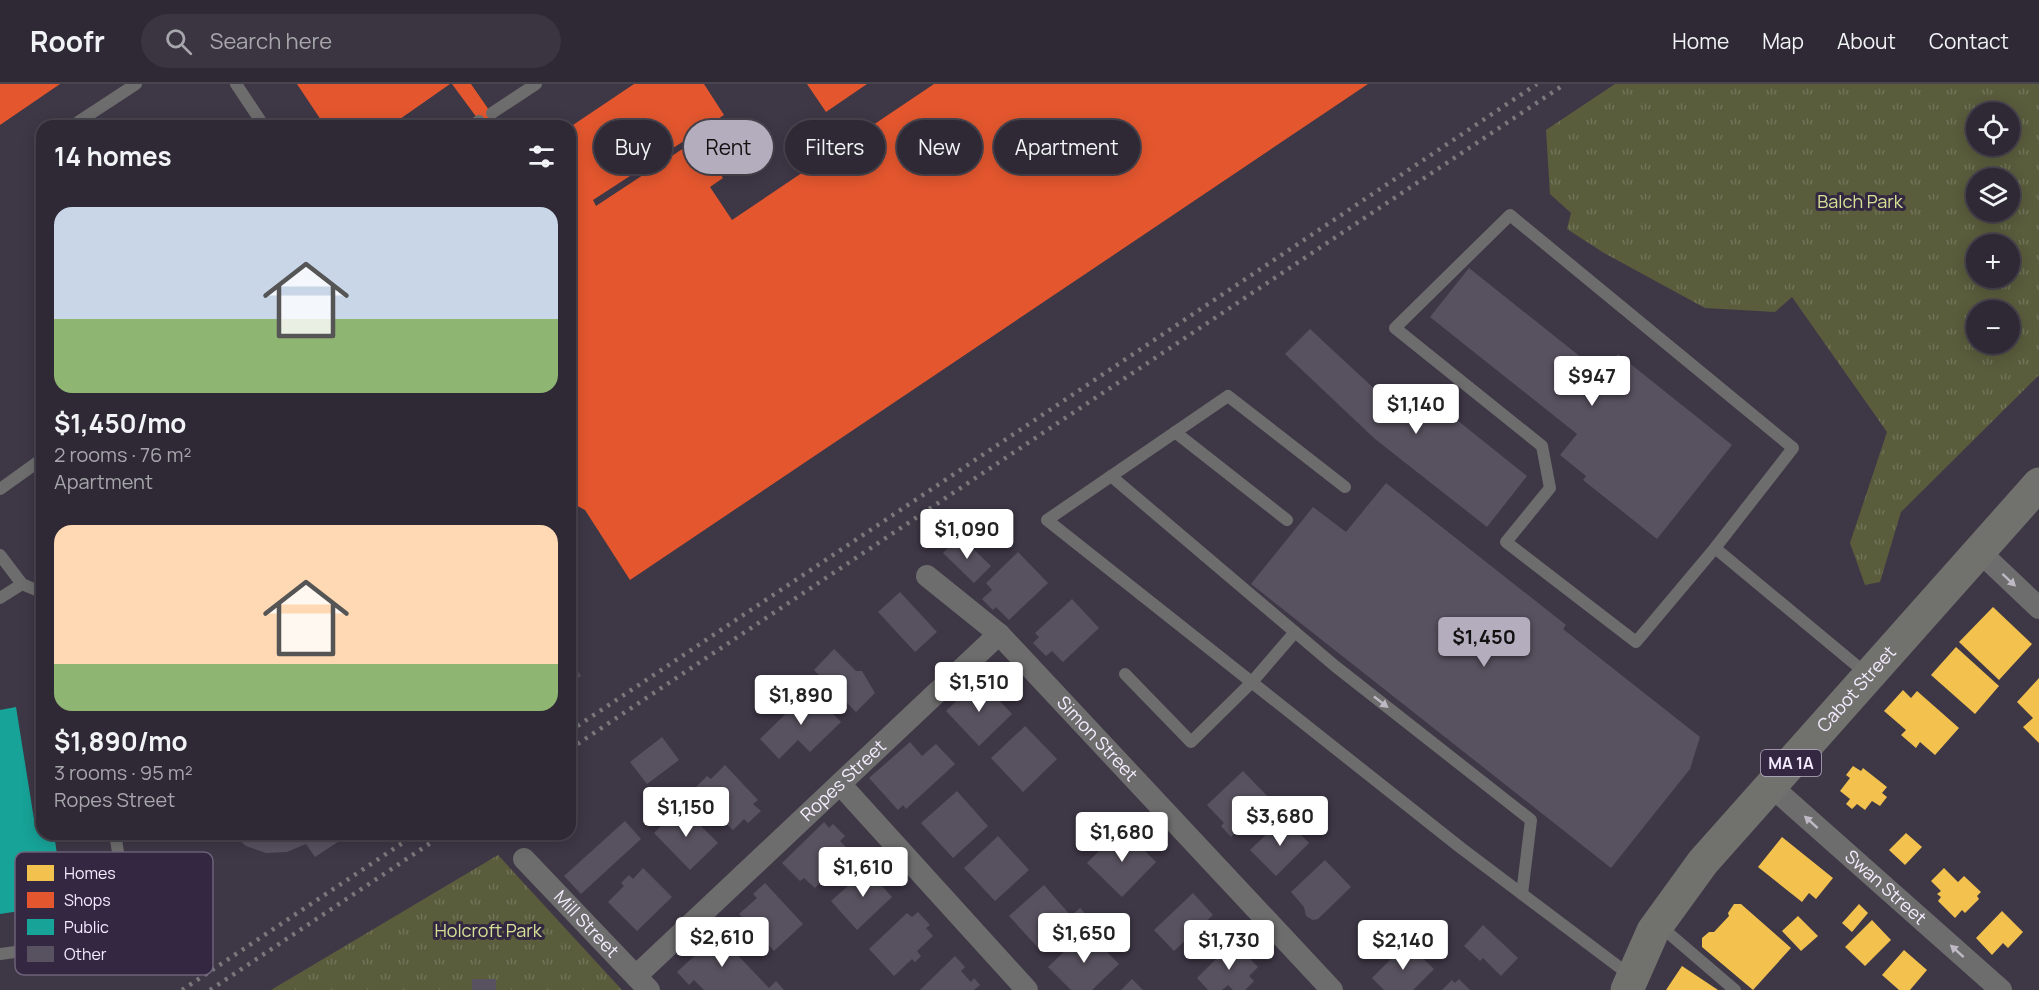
<!DOCTYPE html>
<html lang="en">
<head>
<meta charset="utf-8">
<style>
  body { margin:0; font-family:Manrope,sans-serif; background:#3a3540; color:#f1f3f6; height:100vh; display:flex; flex-direction:column; font-size:22px; white-space:nowrap }
  * { box-sizing:border-box; margin:0 }
  p { font-size:20px; color:#a7a6ac }
  .icon { flex:none; width:33px; height:33px; fill:none; stroke:currentColor; stroke-width:2; stroke-linecap:round; stroke-linejoin:round }
  .map { position:relative; flex:1; overflow:hidden }
  .side { position:absolute; left:36px; top:36px; width:540px; height:720px; display:flex; flex-direction:column; background:#2e2934; border-radius:18px; box-shadow:0 3px 15px #0003,0 0 0 2px #49454f }
  .side>* { flex:none }
  .hud { position:absolute; left:594px; top:36px; width:570px; height:54px; display:flex; gap:12px }
  .buttons { position:absolute; left:1966px; top:18px; display:grid; gap:12px }
  .buttons a { display:grid; place-items:center; width:54px; height:54px; border-radius:50%; background:#2e2934; box-shadow:0 3px 15px #0003,0 0 0 2px #49454f; font-size:30px }
  .price { position:absolute; translate:-50% -51px; padding:0 14px; border-radius:6px; background:#fff; color:#222; font-size:20px; line-height:39px; filter:drop-shadow(0 2px 3px #0008) }
  .price::after { content:''; position:absolute; left:50%; top:36px; width:18px; height:14px; margin-left:-9px; background:inherit; clip-path:polygon(0 0,100% 0,50% 100%) }
  .price.selected { background:#b4adbe; color:#111 }
  ul { padding:0; list-style:none }
  li { display:grid; align-content:center; gap:12px; height:318px; padding:0 18px }
  li span { display:grid; place-items:center; height:186px; border-radius:18px; color:#555 }
  li>.icon { margin-inline-start:auto }
  span .icon { width:108px; height:108px; fill:#fffc; stroke-width:1 }
  li b { font-size:26px }
  h2 { display:flex; justify-content:space-between; align-items:center; height:72px; padding:0 18px; font-size:26px }
  .chip { padding:0 21px; border-radius:27px; background:#2e2934; box-shadow:0 3px 15px #0003,0 0 0 2px #49454f; font-size:21px; line-height:54px }
  .chip.selected { background:#b4adbe; color:#111 }
  header { display:flex; align-items:center; gap:36px; box-sizing:border-box; height:84px; padding:0 30px; background:#2e2934; border-bottom:2px solid #49454f }
  header strong { font-size:28px }
  nav { display:flex; gap:33px; margin-inline-start:auto; font-size:21px }
  .search { width:420px; height:54px; background:#3a3540; display:flex; align-items:center; gap:15px; box-sizing:border-box; padding:0 21px; border-radius:33px; color:#a7a6ac; font-size:22px }
  .map>svg:first-child { display:block }
  .park { fill:url(#park-tufts); fill-rule:evenodd }
  .homes { fill:#f2c14e }
  .shops { fill:#e4572e }
  .public { fill:#17a398 }
  .building { fill:#585260 }
  .lines { fill:none; stroke-linecap:round; stroke-linejoin:round }
  .service { stroke:#6e6d6d; stroke-width:12 }
  .minor { stroke:#6e6d6d; stroke-width:22 }
  .trunk { stroke:#71716e; stroke-width:33 }
  .rail { stroke:#79787a; stroke-width:4.5; stroke-dasharray:3 6; stroke-linecap:butt }
  .oneway { fill:#beb9c4 }
  .labels { text-anchor:middle; stroke-width:6; stroke-linejoin:round; paint-order:stroke }
  .shield { fill:#332742; stroke:#bab1c6; stroke-width:1.5 }
  .shield-label { font-size:16px; font-weight:bold; fill:#f4ecfe }
  .park-label { font-size:18px; fill:#d5e195; stroke:#332742 }
  .street-label { font-size:18px; fill:#f4ecfe; stroke:#332742 }
  .key { fill:#332742; stroke:#6d627a; stroke-width:1.5 }
  .key-label { font-size:16px; fill:#f4ecfe }
</style>
</head>
<body>
<header>
<strong>Roofr</strong>
<div class="search"><svg class="icon" aria-label="search" viewBox="0 0 24 24"><circle cx="10" cy="10" r="6"/><path d="M15 15l6 6"/></svg>Search here</div>
<nav><a>Home</a><a>Map</a><a>About</a><a>Contact</a></nav>
</header>
<div class="map">
<svg width="2039" height="906" viewBox="0 0 2039 906">
  <defs>
    <pattern id="park-tufts" width="24" height="20" patternUnits="userSpaceOnUse" patternTransform="scale(1.5)"><rect width="24" height="20" fill="#595d3c"/><path d="M3 7l-1-3M5 7V3M7 7l1-3M15 17l-1-3M17 17v-4M19 17l1-3" fill="none" stroke="#717459"/></pattern>
  </defs>
  <rect width="100%" height="100%" fill="#3e3746"/>
  <!-- park -->
  <g class="park">
    <path d="M 1615,0 L 2039,0 L 2039,291 L 1901,428 L 1880,498 L 1865,501 L 1850,459 L 1887,348 L 1792,213 L 1775,228 L 1705,224 L 1604,169 L 1567,145 L 1571,129 L 1550,110 L 1546,46 ZM 1977,28 L 2010,28 L 2010,62 L 1977,62 ZM 1977,94 L 2010,94 L 2010,128 L 1977,128 ZM 1977,160 L 2010,160 L 2010,194 L 1977,194 ZM 1977,226 L 2010,226 L 2010,260 L 1977,260 Z"/>
    <path d="M 498,771 L 622,906 L 271,906 Z"/>
  </g>
  <!-- homes -->
  <g class="homes">
    <path d="M 1993,523 L 2032,560 L 1999,596 L 1959,558 Z"/>
    <path d="M 1956,563 L 1999,602 L 1975,630 L 1931,591 Z"/>
    <path d="M 2039,594 L 2039,659 L 2023,643 L 2033,634 L 2017,618 Z"/>
    <path d="M 1903,606 L 1911,614 L 1917,607 L 1959,644 L 1935,671 L 1920,658 L 1916,664 L 1901,651 L 1906,646 L 1884,627 Z"/>
    <path d="M 1853,682 L 1861,687 L 1863,684 L 1887,703 L 1882,709 L 1887,713 L 1880,722 L 1872,717 L 1865,726 L 1857,720 L 1852,725 L 1846,720 L 1850,715 L 1840,707 L 1850,694 L 1846,691 Z"/>
    <path d="M 1906,749 L 1922,763 L 1905,781 L 1889,766 Z"/>
    <path d="M 1782,753 L 1833,794 L 1816,815 L 1809,809 L 1802,818 L 1758,783 Z"/>
    <path d="M 1944,784 L 1958,798 L 1964,792 L 1981,808 L 1977,812 L 1979,815 L 1965,829 L 1962,826 L 1955,834 L 1938,817 L 1941,813 L 1937,810 L 1941,807 L 1931,797 Z"/>
    <path d="M 1734,820 L 1741,820 L 1791,864 L 1753,906 L 1702,863 L 1702,854 L 1709,848 L 1714,848 L 1729,832 L 1728,829 Z"/>
    <path d="M 1859,820 L 1868,829 L 1852,848 L 1842,839 Z"/>
    <path d="M 2002,827 L 2023,848 L 2008,864 L 2003,859 L 1992,871 L 1976,854 Z"/>
    <path d="M 1798,832 L 1818,852 L 1801,867 L 1782,847 Z"/>
    <path d="M 1872,836 L 1891,856 L 1865,882 L 1845,863 Z"/>
    <path d="M 1904,866 L 1927,886 L 1910,906 L 1899,906 L 1882,891 Z"/>
    <path d="M 1682,882 L 1718,906 L 1666,906 Z"/>
  </g>
  <!-- shops -->
  <g class="shops">
    <path d="M 0,0 L 60,0 L 0,41 Z"/>
    <path d="M 297,0 L 450,0 L 390,42 L 325,42 Z"/>
    <path d="M 452,0 L 471,0 L 500,42 L 483,42 Z"/>
    <path d="M 634,0 L 704,0 L 724,31 L 593,116 L 596,122 L 696,56 L 723,94 L 710,103 L 732,136 L 934,0 L 1368,0 L 630,496 L 585,426 L 570,418 L 570,43 Z"/>
    <path d="M 807,0 L 867,0 L 826,28 Z"/>
  </g>
  <!-- public -->
  <path class="public" d="M 16,623 L 34,735 L 42,733 L 42,750 L 54,750 L 59,784 L 27,789 L 33,825 L 0,830 L 0,626 Z"/>
  <!-- building -->
  <g class="building">
    <path d="M 1469,184 L 1602,290 L 1618,270 L 1732,361 L 1657,455 L 1583,396 L 1586,392 L 1560,371 L 1577,350 L 1430,233 Z"/>
    <path d="M 1310,245 L 1408,336 L 1427,312 L 1527,392 L 1487,443 L 1375,355 L 1285,270 Z"/>
    <path d="M 1386,399 L 1566,541 L 1563,545 L 1700,653 L 1690,685 L 1611,784 L 1251,500 L 1313,423 L 1346,448 Z"/>
    <path d="M 960,452 L 991,482 L 974,499 L 943,469 Z"/>
    <path d="M 1018,468 L 1048,499 L 1009,536 L 996,523 L 993,526 L 982,515 L 992,506 L 986,499 Z"/>
    <path d="M 900,508 L 937,548 L 915,568 L 878,528 Z"/>
    <path d="M 1072,515 L 1099,544 L 1063,578 L 1052,567 L 1046,572 L 1033,559 L 1039,553 L 1035,549 Z"/>
    <path d="M 834,565 L 856,587 L 862,587 L 875,609 L 856,628 L 814,586 Z"/>
    <path d="M 570,576 L 581,592 L 570,600 Z"/>
    <path d="M 979,595 L 1012,630 L 979,662 L 946,627 Z"/>
    <path d="M 810,606 L 841,638 L 810,668 L 798,656 L 779,675 L 760,655 Z"/>
    <path d="M 1025,642 L 1057,675 L 1023,708 L 991,674 Z"/>
    <path d="M 662,653 L 679,676 L 647,700 L 630,678 Z"/>
    <path d="M 910,658 L 922,672 L 936,660 L 955,680 L 906,725 L 903,721 L 898,726 L 869,694 Z"/>
    <path d="M 725,681 L 758,716 L 753,720 L 761,727 L 748,739 L 744,735 L 733,746 L 718,731 L 708,726 L 708,720 L 694,705 L 707,692 L 711,695 Z"/>
    <path d="M 1243,687 L 1270,715 L 1231,753 L 1221,742 L 1224,739 L 1207,721 Z"/>
    <path d="M 957,707 L 988,742 L 953,774 L 921,739 Z"/>
    <path d="M 681,722 L 718,759 L 690,786 L 654,749 Z"/>
    <path d="M 1284,733 L 1309,759 L 1276,792 L 1250,766 Z"/>
    <path d="M 625,737 L 641,755 L 581,810 L 564,792 Z"/>
    <path d="M 824,738 L 829,744 L 833,740 L 845,752 L 840,757 L 851,768 L 815,804 L 804,794 L 800,797 L 782,779 Z"/>
    <path d="M 1122,744 L 1156,778 L 1122,813 L 1087,779 Z"/>
    <path d="M 232,750 L 350,750 L 315,773 L 306,760 L 287,768 L 266,769 L 246,762 Z"/>
    <path d="M 998,752 L 1029,786 L 995,817 L 964,784 Z"/>
    <path d="M 1325,776 L 1351,803 L 1318,835 L 1313,836 L 1306,832 L 1304,823 L 1291,808 Z"/>
    <path d="M 643,784 L 672,813 L 637,847 L 608,818 L 624,802 L 621,799 L 629,791 L 633,795 Z"/>
    <path d="M 866,786 L 872,792 L 878,786 L 888,797 L 882,802 L 892,813 L 857,846 L 831,817 Z"/>
    <path d="M 765,799 L 803,840 L 774,867 L 739,830 L 757,814 L 753,810 Z"/>
    <path d="M 1044,801 L 1071,832 L 1080,824 L 1088,833 L 1077,842 L 1074,838 L 1041,867 L 1009,832 Z"/>
    <path d="M 1193,809 L 1213,831 L 1174,867 L 1154,846 Z"/>
    <path d="M 918,828 L 930,841 L 926,844 L 933,852 L 917,867 L 921,872 L 915,878 L 912,875 L 894,892 L 869,865 L 907,829 L 912,833 Z"/>
    <path d="M 1483,841 L 1518,874 L 1501,892 L 1483,874 L 1480,877 L 1464,862 Z"/>
    <path d="M 725,843 L 737,856 L 730,863 L 769,904 L 776,897 L 784,906 L 704,906 L 694,896 L 689,901 L 677,888 Z"/>
    <path d="M 1086,847 L 1119,880 L 1092,906 L 1071,906 L 1048,883 Z"/>
    <path d="M 1233,858 L 1258,883 L 1249,892 L 1254,897 L 1245,906 L 1233,906 L 1228,901 L 1222,906 L 1208,906 L 1197,894 Z"/>
    <path d="M 1407,859 L 1434,885 L 1413,906 L 1384,906 L 1372,894 Z"/>
    <path d="M 955,872 L 965,883 L 961,887 L 971,898 L 974,894 L 980,901 L 974,906 L 920,906 Z"/>
    <rect x="472" y="895" width="24" height="11"/>
    <path d="M 1132,895 L 1143,906 L 1121,906 Z"/>
    <path d="M 1459,895 L 1470,906 L 1442,906 L 1452,896 L 1455,899 Z"/>
  </g>
  <g class="lines">
    <!-- service -->
    <g class="service">
      <path d="M 236,0 L 264,42"/>
      <path d="M 492,29 L 536,0"/>
      <path d="M 78,38 L 136,0"/>
      <path d="M 472,42 L 479,37"/>
      <path d="M 1510,131 L 1793,364 L 1715,464 L 1636,558 L 1506,458 L 1550,404 L 1542,362 L 1395,244 Z"/>
      <path d="M 1175,348 L 1287,436"/>
      <path d="M 1111,392 L 1335,582 L 1531,736 L 1522,810"/>
      <path d="M 1345,403 L 1228,312 L 1047,436 L 1461,764 L 1631,892"/>
      <path d="M 0,405 L 42,375"/>
      <path d="M 1715,464 L 1868,591"/>
      <path d="M 0,471 L 22,500 L 41,508"/>
      <path d="M 0,514 L 22,500"/>
      <path d="M 1125,590 L 1191,658 L 1252,598 L 1295,548"/>
      <path d="M 29,800 L 121,784"/>
      <path d="M 1659,841 L 1735,906"/>
      <path d="M 0,870 L 132,852 L 115,750"/>
    </g>
    <!-- minor -->
    <g class="minor">
      <path d="M 1980,468 L 2039,524"/>
      <path id="s1" d="M 927,492 L 999,550 L 1332,906"/>
      <path d="M 840,700 L 1027,906"/>
      <path id="s2" d="M 1771,702 L 2001,906"/>
      <path id="s3" d="M 524,775 L 649,906"/>
      <path id="s4" d="M 636,892 L 999,550"/>
    </g>
    <!-- trunk -->
    <path class="trunk" id="s5" d="M 1627,906 L 1653,847 L 1703,778 L 2039,400"/>
    <!-- rail -->
    <g class="rail">
      <path d="M 570,647 L 1537,0"/>
      <path d="M 570,665 L 1565,0"/>
      <path d="M 182,906 L 416,750"/>
      <path d="M 210,906 L 444,750"/>
    </g>
  </g>
  <!-- one-way arrows -->
  <defs><path id="oneway-solid" d="M-6-.8H1V-3.2L6.5 0L1 3.2V.8H-6Z" transform="scale(1.5)"/></defs>
  <g class="oneway">
    <use href="#oneway-solid" transform="translate(2009 496) rotate(43)"/>
    <use href="#oneway-solid" transform="translate(1381 618) rotate(38)"/>
    <use href="#oneway-solid" transform="translate(1811 738) rotate(-138)"/>
    <use href="#oneway-solid" transform="translate(1957 867) rotate(-138)"/>
  </g>
  <g class="labels">
    <!-- shield labels -->
    <rect class="shield" x="1761" y="666" width="60" height="26" rx="4.5"/>
    <g class="shield-label">
      <text x="1791" y="685">MA 1A</text>
    </g>
    <!-- park labels -->
    <g class="park-label">
      <text x="1860" y="124">Balch Park</text>
      <text x="488" y="853">Holcroft Park</text>
    </g>
    <!-- street labels -->
    <g class="street-label">
      <text dy="6" stroke="none"><textPath href="#s5" startOffset="381">Cabot Street</textPath></text>
      <text dy="6" stroke="none"><textPath href="#s1" startOffset="236">Simon Street</textPath></text>
      <text dy="6" stroke="none"><textPath href="#s4" startOffset="285">Ropes Street</textPath></text>
      <text dy="6" stroke="none"><textPath href="#s2" startOffset="153">Swan Street</textPath></text>
      <text dy="6" stroke="none"><textPath href="#s3" startOffset="90">Mill Street</textPath></text>
    </g>
  </g>
  <!-- legend -->
  <rect x="15" y="768" width="198" height="123" rx="9" class="key"/>
  <rect x="27" y="781" width="27" height="16" fill="#f2c14e"/>
  <rect x="27" y="808" width="27" height="16" fill="#e4572e"/>
  <rect x="27" y="835" width="27" height="16" fill="#17a398"/>
  <rect x="27" y="862" width="27" height="16" fill="#585260"/>
  <g class="key-label">
    <text x="64" y="795">Homes</text>
    <text x="64" y="822">Shops</text>
    <text x="64" y="849">Public</text>
    <text x="64" y="876">Other</text>
  </g>
</svg>
<div class="buttons">
<a><svg class="icon" aria-label="locate" viewBox="0 0 24 24"><circle cx="12" cy="12" r="6"/><path d="M12 2v4M12 18v4M2 12h4M18 12h4"/></svg></a>
<a><svg class="icon" aria-label="layers" viewBox="0 0 24 24"><path d="M12 4l9 5-9 5-9-5zM3 14l9 5 9-5"/></svg></a>
<a>+</a>
<a>−</a>
</div>
<b class="price" style="left:1592px;top:323px">$947</b>
<b class="price" style="left:1416px;top:351px">$1,140</b>
<b class="price" style="left:967px;top:476px">$1,090</b>
<b class="price selected" style="left:1484px;top:584px">$1,450</b>
<b class="price" style="left:979px;top:629px">$1,510</b>
<b class="price" style="left:801px;top:642px">$1,890</b>
<b class="price" style="left:686px;top:754px">$1,150</b>
<b class="price" style="left:1280px;top:763px">$3,680</b>
<b class="price" style="left:1122px;top:779px">$1,680</b>
<b class="price" style="left:863px;top:814px">$1,610</b>
<b class="price" style="left:1084px;top:880px">$1,650</b>
<b class="price" style="left:722px;top:884px">$2,610</b>
<b class="price" style="left:1229px;top:887px">$1,730</b>
<b class="price" style="left:1403px;top:887px">$2,140</b>
<div class="hud">
<a class="chip">Buy</a>
<a class="chip selected">Rent</a>
<a class="chip">Filters</a>
<a class="chip">New</a>
<a class="chip">Apartment</a>
</div>
<section class="side">
<h2>14 homes<svg class="icon" aria-label="filters" viewBox="0 0 24 24"><path d="M4 7h16M4 17h16"/><circle cx="9" cy="7" r="2"/><circle cx="15" cy="17" r="2"/></svg></h2>
<ul>
<li><span style="background:linear-gradient(#c9d6e8 60%,#8fb573 0)"><svg class="icon" aria-label="home" viewBox="0 0 24 24"><path d="M3 11l9-7 9 7M6 9v11h12V9"/></svg></span><div><b>$1,450/mo</b><p>2 rooms · 76 m²</p><p>Apartment</p></div></li>
<li><span style="background:linear-gradient(#ffd9b3 75%,#8fb573 0)"><svg class="icon" aria-label="home" viewBox="0 0 24 24"><path d="M3 11l9-7 9 7M6 9v11h12V9"/></svg></span><div><b>$1,890/mo</b><p>3 rooms · 95 m²</p><p>Ropes Street</p></div></li>
</ul>
</section>
</div>
</body>
</html>
